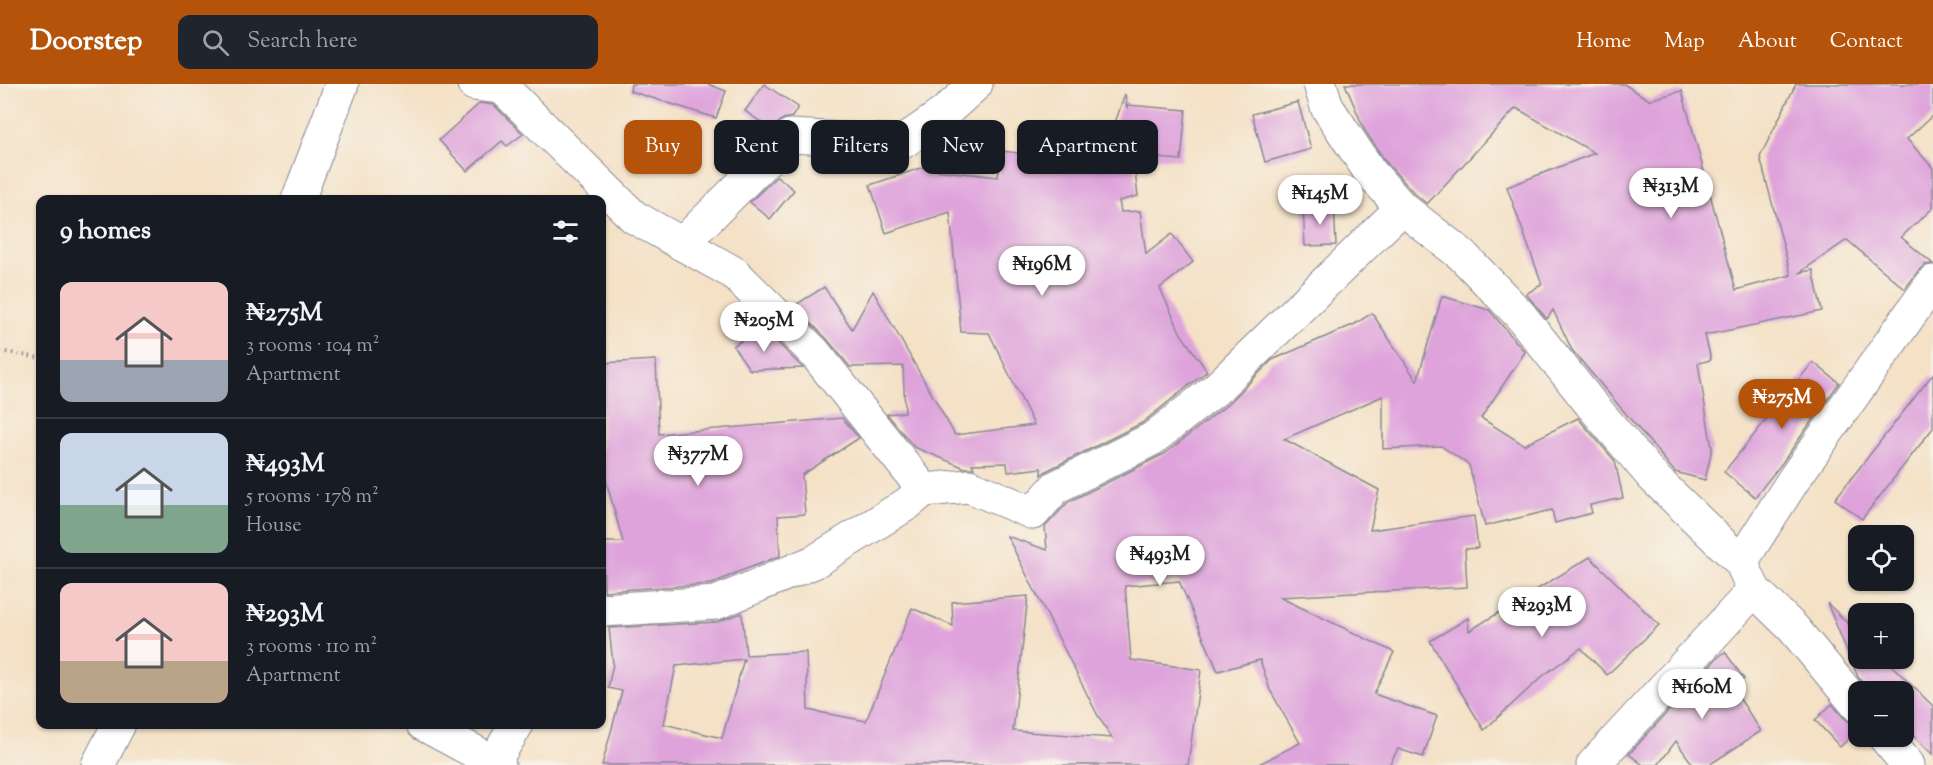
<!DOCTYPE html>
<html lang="en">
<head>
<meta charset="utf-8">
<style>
  body { margin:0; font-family:"Sorts Mill Goudy",serif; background:#20242c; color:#f1f3f6; height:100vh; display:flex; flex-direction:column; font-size:22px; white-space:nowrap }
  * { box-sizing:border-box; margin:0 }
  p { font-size:20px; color:#9ea1a6 }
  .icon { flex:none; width:33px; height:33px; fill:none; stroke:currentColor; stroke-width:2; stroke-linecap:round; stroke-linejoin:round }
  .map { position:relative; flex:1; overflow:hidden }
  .side { position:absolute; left:36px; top:111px; width:570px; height:534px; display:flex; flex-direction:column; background:#171b24; border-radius:12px; box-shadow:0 2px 4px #0004 }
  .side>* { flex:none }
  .banner { position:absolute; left:624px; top:36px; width:570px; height:54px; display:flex; gap:12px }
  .controls { position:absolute; left:1848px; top:441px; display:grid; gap:12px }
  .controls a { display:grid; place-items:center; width:66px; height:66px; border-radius:12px; background:#171b24; box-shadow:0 2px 4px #0004; font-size:30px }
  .price { position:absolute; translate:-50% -51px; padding:0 14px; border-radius:21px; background:#fff; color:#222; font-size:20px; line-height:39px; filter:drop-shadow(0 2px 3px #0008) }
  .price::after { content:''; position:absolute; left:50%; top:36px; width:18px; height:14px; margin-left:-9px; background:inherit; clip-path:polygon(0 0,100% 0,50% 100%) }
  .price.current { background:#b45309; color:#fff }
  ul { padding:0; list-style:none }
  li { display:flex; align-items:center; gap:18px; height:150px; padding:0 24px }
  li+li { border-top:2px solid #363941 }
  li span { display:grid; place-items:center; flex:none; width:168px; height:120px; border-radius:12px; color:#555 }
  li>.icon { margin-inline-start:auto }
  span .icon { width:72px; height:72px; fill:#fffc; stroke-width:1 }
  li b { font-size:26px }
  h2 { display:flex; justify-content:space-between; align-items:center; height:72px; padding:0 24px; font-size:26px }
  .chip { padding:0 21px; border-radius:12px; background:#171b24; box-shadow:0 2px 4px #0004; font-size:21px; line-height:54px }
  .chip.current { background:#b45309; color:#fff }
  header { display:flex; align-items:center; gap:36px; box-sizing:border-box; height:84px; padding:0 30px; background:#b45309; color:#fff }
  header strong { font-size:28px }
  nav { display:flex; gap:33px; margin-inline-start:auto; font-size:21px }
  .search { width:420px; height:54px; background:#20242c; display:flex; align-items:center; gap:15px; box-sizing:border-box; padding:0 21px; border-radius:12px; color:#9ea1a6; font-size:22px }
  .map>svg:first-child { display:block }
  .building { fill:#dea3db; fill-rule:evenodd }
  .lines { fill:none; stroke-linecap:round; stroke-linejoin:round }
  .minor-casing { stroke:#888892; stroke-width:35 }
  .major-casing { stroke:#888892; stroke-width:35 }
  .path { stroke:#888892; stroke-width:4; stroke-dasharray:1.5 4.5; stroke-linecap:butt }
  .minor { stroke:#fff; stroke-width:33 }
  .major { stroke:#fff; stroke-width:33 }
</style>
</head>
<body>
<header>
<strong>Doorstep</strong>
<div class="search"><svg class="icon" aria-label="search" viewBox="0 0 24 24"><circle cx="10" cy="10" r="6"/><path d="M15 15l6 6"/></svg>Search here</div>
<nav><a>Home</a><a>Map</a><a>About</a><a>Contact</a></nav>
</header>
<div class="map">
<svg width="1933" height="681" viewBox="0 0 1933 681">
  <rect width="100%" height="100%" fill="#f7f3e8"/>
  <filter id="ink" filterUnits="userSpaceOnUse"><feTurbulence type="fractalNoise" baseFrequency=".0167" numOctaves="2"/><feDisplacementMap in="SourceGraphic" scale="12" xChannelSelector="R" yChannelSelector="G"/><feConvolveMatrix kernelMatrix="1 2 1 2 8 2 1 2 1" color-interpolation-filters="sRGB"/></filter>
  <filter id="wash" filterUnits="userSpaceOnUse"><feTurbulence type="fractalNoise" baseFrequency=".008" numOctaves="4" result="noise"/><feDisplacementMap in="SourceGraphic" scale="24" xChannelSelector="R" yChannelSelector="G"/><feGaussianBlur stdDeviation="1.35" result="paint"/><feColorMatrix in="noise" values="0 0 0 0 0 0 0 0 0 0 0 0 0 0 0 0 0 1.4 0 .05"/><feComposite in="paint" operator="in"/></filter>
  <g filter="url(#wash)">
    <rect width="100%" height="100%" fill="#f4e1c6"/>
    <g id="blocks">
      <!-- building -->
      <g class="building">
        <path d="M 631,0 L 708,0 L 726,7 L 716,34 L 630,7 Z"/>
        <path d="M 764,0 L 798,23 L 792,33 L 783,35 L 771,45 L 745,27 Z"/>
        <path d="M 1345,0 L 1624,0 L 1649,16 L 1682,7 L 1736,206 L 1791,191 L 1760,73 L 1796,0 L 1933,0 L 1933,31 L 1907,55 L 1933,84 L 1933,124 L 1901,153 L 1933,180 L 1925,181 L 1918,187 L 1905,205 L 1847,156 L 1799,189 L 1813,186 L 1822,227 L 1705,251 L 1711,276 L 1698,279 L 1712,365 L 1705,396 L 1675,388 L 1572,266 L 1553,226 L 1547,235 L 1526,210 L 1542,200 L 1507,103 L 1595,69 L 1516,24 L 1427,120 L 1415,110 L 1385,77 L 1364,45 Z"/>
        <path d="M 1125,10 L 1127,24 L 1128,21 L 1186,26 L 1181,76 L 1133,72 L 1138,112 L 1119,117 L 1121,128 L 1140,127 L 1146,170 L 1172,150 L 1193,178 L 1160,204 L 1181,250 L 1207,287 L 1142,339 L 1048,386 L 1041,391 L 1041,384 L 1008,388 L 1007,379 L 972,380 L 974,384 L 965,384 L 914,363 L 887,330 L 905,328 L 903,282 L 850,283 L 827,255 L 794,222 L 824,203 L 852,245 L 873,207 L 955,351 L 1034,341 L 989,249 L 961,248 L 950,128 L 886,149 L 870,101 L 933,80 L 935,86 L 998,93 L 1002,67 L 1101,79 Z"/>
        <path d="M 1298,18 L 1311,65 L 1265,78 L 1252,30 Z"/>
        <path d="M 480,19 L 494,21 L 523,50 L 507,62 L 502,57 L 467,87 L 439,56 Z"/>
        <path d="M 777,92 L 794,106 L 770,135 L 750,118 Z"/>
        <path d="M 1334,122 L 1336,161 L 1305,162 L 1303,123 Z"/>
        <path d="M 1442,212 L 1489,226 L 1525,268 L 1481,334 L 1524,361 L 1578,334 L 1615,377 L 1623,414 L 1590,421 L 1592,429 L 1555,439 L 1552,426 L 1485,442 L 1469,381 L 1441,362 L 1383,365 L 1383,312 L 1284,355 L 1379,406 L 1370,446 L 1474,432 L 1478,464 L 1465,465 L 1467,503 L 1279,513 L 1394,568 L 1374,610 L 1437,632 L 1423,673 L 1398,665 L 1389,681 L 1257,681 L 1300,659 L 1270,606 L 1260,576 L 1218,587 L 1179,497 L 1125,502 L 1131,576 L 1201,586 L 1188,681 L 602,681 L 622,607 L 608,604 L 613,580 L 609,544 L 717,538 L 742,529 L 746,571 L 806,568 L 808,626 L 866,637 L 912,524 L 953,542 L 952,518 L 1028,512 L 1013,647 L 1112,654 L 1097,630 L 1007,452 L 1047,466 L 1045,443 L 1068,418 L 1164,370 L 1228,320 L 1272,276 L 1355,240 L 1372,229 L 1417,297 ZM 744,575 L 722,654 L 664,640 L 676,582 Z"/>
        <path d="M 762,243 L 803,284 L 750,286 L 733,262 Z"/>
        <path d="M 656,276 L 659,350 L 842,334 L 859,354 L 802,391 L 805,430 L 778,432 L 780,472 L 738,488 L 712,500 L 604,507 L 602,458 L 623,458 L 602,382 L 602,279 Z"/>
        <path d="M 1813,278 L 1839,299 L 1782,379 L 1755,413 L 1724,388 Z"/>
        <path d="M 1933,290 L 1933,344 L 1862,435 L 1835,415 Z"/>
        <path d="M 1590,473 L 1659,541 L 1607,591 L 1581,564 L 1544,591 L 1484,646 L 1430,557 L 1468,534 L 1469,547 Z"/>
        <path d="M 1827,519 L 1858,549 L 1858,574 L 1884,574 L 1933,622 L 1933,671 L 1904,642 L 1904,608 L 1870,608 L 1858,593 Z"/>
        <path d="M 1725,568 L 1744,595 L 1732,603 L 1761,647 L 1709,681 L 1693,681 L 1676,657 L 1658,681 L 1643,681 L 1629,670 L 1717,574 Z"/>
        <path d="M 1832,620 L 1844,634 L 1851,639 L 1858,640 L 1858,646 L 1840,663 L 1815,636 Z"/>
      </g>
    </g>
  </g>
  <g filter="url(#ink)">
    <use href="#blocks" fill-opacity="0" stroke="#888892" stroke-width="1.5"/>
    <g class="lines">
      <!-- minor casing -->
      <g class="minor-casing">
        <g id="minor">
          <path d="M 474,0 L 502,3 L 634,133 L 734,189 L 814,268 L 924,406"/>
          <path d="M 1320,0 L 1327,23 L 1370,88 L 1402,124 L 1462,171 L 1520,231 L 1591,320 L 1653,393 L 1741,478"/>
          <path d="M 298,116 L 342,0"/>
          <path d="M 682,160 L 790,52 L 903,58 L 944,29 L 976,0"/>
          <path d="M 602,526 L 716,519 L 814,478 L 907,420 L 924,406 L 969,402 L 1033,429 L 1056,403 L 1152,355 L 1216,305 L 1402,124"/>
          <path d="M 423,640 L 499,681"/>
          <path d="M 494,678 L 517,640"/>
          <path d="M 98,681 L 119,640"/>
          <path d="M 1593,681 L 1754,506"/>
        </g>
      </g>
      <!-- major casing -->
      <g class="major-casing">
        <g id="major">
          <path d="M 1858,622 L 1793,544 L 1754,506 L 1741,478 L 1794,395 L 1933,198"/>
          <path d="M 1884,652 L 1908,681"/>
        </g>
      </g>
      <!-- path -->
      <path class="path" d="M 0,267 L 40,274"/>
      <!-- minor -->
      <use href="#minor" class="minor"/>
      <!-- major -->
      <use href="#major" class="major"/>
    </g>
  </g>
</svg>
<div class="controls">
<a><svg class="icon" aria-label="locate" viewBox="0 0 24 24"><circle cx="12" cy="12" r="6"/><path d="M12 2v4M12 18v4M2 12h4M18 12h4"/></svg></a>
<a>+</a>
<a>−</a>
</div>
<b class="price" style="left:1671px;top:135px">₦313M</b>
<b class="price" style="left:1320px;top:142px">₦145M</b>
<b class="price" style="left:1042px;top:213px">₦196M</b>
<b class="price" style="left:764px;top:269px">₦205M</b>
<b class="price current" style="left:1782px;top:346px">₦275M</b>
<b class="price" style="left:698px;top:403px">₦377M</b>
<b class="price" style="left:1160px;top:503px">₦493M</b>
<b class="price" style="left:1542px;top:554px">₦293M</b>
<b class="price" style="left:1702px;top:636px">₦160M</b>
<div class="banner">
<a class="chip current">Buy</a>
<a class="chip">Rent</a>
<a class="chip">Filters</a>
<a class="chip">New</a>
<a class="chip">Apartment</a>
</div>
<section class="side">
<h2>9 homes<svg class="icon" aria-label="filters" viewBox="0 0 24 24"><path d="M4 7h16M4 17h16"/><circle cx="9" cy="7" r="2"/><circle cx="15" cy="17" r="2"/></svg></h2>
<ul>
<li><span style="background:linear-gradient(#f6c9c9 65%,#9aa5b1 0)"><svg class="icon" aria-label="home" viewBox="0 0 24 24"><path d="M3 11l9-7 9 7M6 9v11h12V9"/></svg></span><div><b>₦275M</b><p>3 rooms · 104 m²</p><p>Apartment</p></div></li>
<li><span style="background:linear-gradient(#c9d6e8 60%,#7fa58c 0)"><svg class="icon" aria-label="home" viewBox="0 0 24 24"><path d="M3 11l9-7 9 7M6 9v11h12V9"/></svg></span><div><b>₦493M</b><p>5 rooms · 178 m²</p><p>House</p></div></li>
<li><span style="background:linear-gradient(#f6c9c9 65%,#b9a48a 0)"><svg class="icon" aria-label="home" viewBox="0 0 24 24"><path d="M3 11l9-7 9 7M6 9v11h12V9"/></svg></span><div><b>₦293M</b><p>3 rooms · 110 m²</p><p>Apartment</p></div></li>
</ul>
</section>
</div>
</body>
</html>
